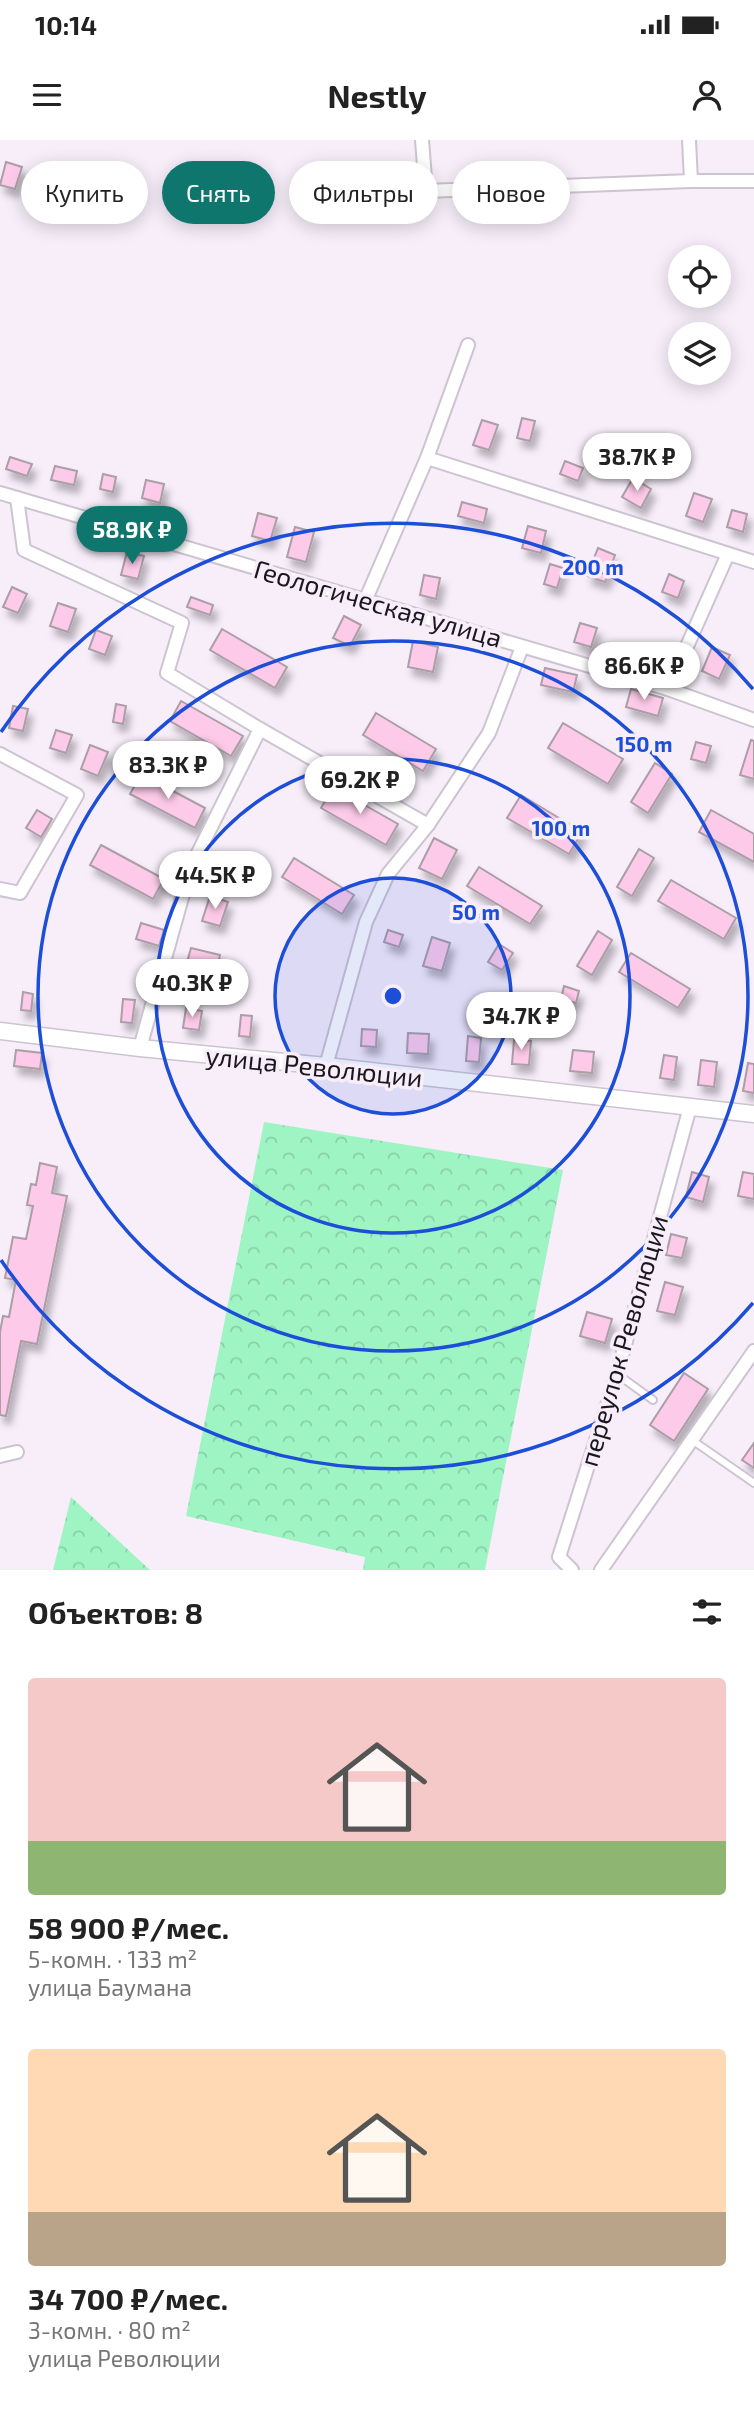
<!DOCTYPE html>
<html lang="ru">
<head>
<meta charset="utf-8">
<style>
  body { margin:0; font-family:"Exo 2",sans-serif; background:#f6f6f6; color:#222; height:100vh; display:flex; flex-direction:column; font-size:26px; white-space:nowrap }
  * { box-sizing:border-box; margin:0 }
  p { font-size:23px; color:#767676 }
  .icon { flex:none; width:38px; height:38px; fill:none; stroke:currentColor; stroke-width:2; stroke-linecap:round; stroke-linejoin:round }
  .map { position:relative; height:1430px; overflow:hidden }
  .sheet { display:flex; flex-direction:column; background:#fff; flex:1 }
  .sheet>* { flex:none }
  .hud { position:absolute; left:21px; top:21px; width:712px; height:63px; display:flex; gap:14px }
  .buttons { position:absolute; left:668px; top:105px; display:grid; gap:14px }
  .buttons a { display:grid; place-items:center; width:63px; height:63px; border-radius:50%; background:#fff; box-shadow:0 4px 18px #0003; font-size:35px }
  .price { position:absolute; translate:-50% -60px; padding:0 16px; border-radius:24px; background:#fff; color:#222; font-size:23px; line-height:46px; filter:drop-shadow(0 2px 4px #0008) }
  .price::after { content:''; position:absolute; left:50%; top:42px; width:21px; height:16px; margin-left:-10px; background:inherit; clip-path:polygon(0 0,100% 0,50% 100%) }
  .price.selected { background:#0f766e; color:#fff }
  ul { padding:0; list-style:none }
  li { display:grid; align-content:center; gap:14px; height:371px; padding:0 28px }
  li span { display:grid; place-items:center; height:217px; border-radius:7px; color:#555 }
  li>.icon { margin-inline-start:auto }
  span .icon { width:126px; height:126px; fill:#fffc; stroke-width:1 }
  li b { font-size:30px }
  h2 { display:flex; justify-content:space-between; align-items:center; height:84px; padding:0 28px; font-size:30px }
  .tag { padding:0 24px; border-radius:32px; background:#fff; box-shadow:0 4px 18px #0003; font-size:24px; line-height:63px }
  .tag.selected { background:#0f766e; color:#fff }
  .status { display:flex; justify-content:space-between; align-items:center; height:49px; padding:0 35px; background:#fff; direction:ltr }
  .status svg { height:19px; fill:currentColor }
  header { display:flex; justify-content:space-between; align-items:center; height:91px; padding:0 28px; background:#fff; font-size:32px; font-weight:700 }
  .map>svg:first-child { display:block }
  .forest { fill:url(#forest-crowns) }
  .building { fill:#fdcbe9; stroke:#ab9ea6; stroke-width:2; filter:url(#shadow) }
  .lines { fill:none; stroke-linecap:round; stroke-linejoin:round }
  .service-casing { stroke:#ccc4d0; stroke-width:10 }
  .minor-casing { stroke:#ccc4d0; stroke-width:16 }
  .tertiary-casing { stroke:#ccc4d0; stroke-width:19 }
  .service { stroke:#fff; stroke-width:6 }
  .minor { stroke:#fff; stroke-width:12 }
  .tertiary { stroke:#fff; stroke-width:16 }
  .ring { fill:none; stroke:#1d4ed8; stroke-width:3.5 }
  .labels { text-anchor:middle; stroke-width:7; stroke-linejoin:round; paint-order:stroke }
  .street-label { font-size:26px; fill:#1b181d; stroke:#f7eefa }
  .centre { fill:#1d4ed8; stroke:#f7eefa; stroke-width:3.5 }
  .ring-label { font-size:21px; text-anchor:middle; font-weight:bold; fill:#1d4ed8; stroke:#f7eefa; stroke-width:7; stroke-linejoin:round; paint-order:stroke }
</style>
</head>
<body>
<div class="status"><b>10:14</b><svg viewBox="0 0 49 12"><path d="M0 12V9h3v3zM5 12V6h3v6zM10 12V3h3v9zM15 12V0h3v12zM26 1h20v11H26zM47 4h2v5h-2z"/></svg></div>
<header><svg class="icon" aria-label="menu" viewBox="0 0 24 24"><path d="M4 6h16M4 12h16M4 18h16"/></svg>Nestly<svg class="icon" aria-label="person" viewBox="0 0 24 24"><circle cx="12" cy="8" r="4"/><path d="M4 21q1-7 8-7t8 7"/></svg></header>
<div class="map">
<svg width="754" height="1430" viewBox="0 0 754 1430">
  <defs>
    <pattern id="forest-crowns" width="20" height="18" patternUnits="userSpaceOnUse" patternTransform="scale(1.75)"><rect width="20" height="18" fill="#9ff4c4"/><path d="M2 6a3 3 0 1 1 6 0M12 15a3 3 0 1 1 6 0" fill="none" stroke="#88d0a8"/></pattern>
    <filter id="shadow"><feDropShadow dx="4.5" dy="8" stdDeviation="3.5" flood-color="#0004"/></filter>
  </defs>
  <rect width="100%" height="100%" fill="#f7eefa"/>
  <!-- forest -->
  <g class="forest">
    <path d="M 264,982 L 563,1030 L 485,1430 L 363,1430 L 365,1417 L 186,1376 Z"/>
    <path d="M 71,1357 L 150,1430 L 53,1430 Z"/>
  </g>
  <!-- building -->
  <g class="building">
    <path d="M 6,22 L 22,27 L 15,49 L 0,45 Z"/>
    <path d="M 493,27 L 521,28 L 521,38 L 493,37 Z"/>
    <path d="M 522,278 L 535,281 L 530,301 L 517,298 Z"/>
    <path d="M 482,280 L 498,285 L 489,310 L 473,305 Z"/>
    <path d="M 10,317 L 32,324 L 27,336 L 6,329 Z"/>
    <path d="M 565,321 L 583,328 L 578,341 L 560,334 Z"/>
    <path d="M 55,326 L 77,331 L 74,345 L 51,340 Z"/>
    <path d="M 103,334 L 116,337 L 113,352 L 100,349 Z"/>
    <path d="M 633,338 L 651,349 L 641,368 L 622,357 Z"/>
    <path d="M 146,340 L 164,344 L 160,363 L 142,358 Z"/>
    <path d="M 694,353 L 712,359 L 703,382 L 686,376 Z"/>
    <path d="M 462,362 L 487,369 L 484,383 L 458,376 Z"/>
    <path d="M 732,370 L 747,374 L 743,392 L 727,387 Z"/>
    <path d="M 258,373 L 277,378 L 270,401 L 252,396 Z"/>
    <path d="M 528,386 L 546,391 L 541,413 L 522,408 Z"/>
    <path d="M 295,387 L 314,392 L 306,422 L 287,417 Z"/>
    <path d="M 598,408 L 615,415 L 605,442 L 587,436 Z"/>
    <path d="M 127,412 L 144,416 L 138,439 L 121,435 Z"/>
    <path d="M 550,424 L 563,428 L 557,448 L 544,444 Z"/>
    <path d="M 669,434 L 684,441 L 678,458 L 662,452 Z"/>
    <path d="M 424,435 L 440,438 L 436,459 L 420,455 Z"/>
    <path d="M 12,447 L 27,454 L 18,473 L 3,467 Z"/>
    <path d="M 191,457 L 213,465 L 210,475 L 187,467 Z"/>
    <path d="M 58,463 L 76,469 L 68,492 L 50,486 Z"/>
    <path d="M 344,476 L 361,485 L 350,506 L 333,498 Z"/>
    <path d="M 580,483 L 597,488 L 591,507 L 574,502 Z"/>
    <path d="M 222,489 L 287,527 L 275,548 L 210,510 Z"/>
    <path d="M 96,490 L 112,496 L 105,515 L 89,509 Z"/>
    <path d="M 413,501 L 438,507 L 433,532 L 408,527 Z"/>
    <path d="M 712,507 L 730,515 L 719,539 L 702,531 Z"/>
    <path d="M 545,528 L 577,535 L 573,552 L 541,545 Z"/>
    <path d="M 631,549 L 663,558 L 658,576 L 626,567 Z"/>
    <path d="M 181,561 L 243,596 L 231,616 L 170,581 Z"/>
    <path d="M 116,564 L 126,566 L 123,584 L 113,582 Z"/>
    <path d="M 13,566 L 28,569 L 23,591 L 9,588 Z"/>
    <path d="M 376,573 L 436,609 L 423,631 L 363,595 Z"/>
    <path d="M 563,583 L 623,619 L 608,644 L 548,608 Z"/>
    <path d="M 56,590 L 72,595 L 66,613 L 50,608 Z"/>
    <path d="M 751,600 L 754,601 L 754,639 L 740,635 Z"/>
    <path d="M 696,602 L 711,606 L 706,623 L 691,619 Z"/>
    <path d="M 90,605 L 108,612 L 98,636 L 81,629 Z"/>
    <path d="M 655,623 L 672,634 L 648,673 L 631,662 Z"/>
    <path d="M 141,634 L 205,668 L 195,688 L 130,654 Z"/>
    <path d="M 333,647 L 398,684 L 386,705 L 321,668 Z"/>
    <path d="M 521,655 L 582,692 L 569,714 L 507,678 Z"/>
    <path d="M 37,670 L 52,679 L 41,697 L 26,688 Z"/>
    <path d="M 711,670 L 754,694 L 754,722 L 699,692 Z"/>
    <path d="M 434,698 L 457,710 L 442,739 L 419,728 Z"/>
    <path d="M 101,705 L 164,739 L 153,759 L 90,725 Z"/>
    <path d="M 639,709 L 654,718 L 632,756 L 617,747 Z"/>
    <path d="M 294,718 L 354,755 L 342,774 L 282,737 Z"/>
    <path d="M 479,727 L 542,766 L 530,784 L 467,746 Z"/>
    <path d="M 671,740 L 736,778 L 724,799 L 658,761 Z"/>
    <path d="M 210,756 L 228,762 L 220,786 L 202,781 Z"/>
    <path d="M 141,783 L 164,790 L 159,806 L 136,799 Z"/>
    <path d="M 388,790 L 403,795 L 399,807 L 384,802 Z"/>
    <path d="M 598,791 L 612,800 L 592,835 L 577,826 Z"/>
    <path d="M 432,797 L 450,803 L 442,831 L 423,826 Z"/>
    <path d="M 499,804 L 513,813 L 502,830 L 488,822 Z"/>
    <path d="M 191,808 L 220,815 L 216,833 L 186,826 Z"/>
    <path d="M 631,813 L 690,849 L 678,868 L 619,832 Z"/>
    <path d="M 564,846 L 579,851 L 576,863 L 561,859 Z"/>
    <path d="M 23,852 L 33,854 L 31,871 L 21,870 Z"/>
    <path d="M 123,859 L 135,860 L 132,883 L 121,882 Z"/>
    <path d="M 186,868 L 202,871 L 199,890 L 183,888 Z"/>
    <path d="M 241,875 L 252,876 L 250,897 L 239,896 Z"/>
    <path d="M 362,889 L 377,890 L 376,907 L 361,906 Z"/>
    <path d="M 408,893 L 429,894 L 428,914 L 407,913 Z"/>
    <path d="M 468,896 L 481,898 L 479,922 L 466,921 Z"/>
    <path d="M 514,900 L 531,901 L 529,925 L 512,924 Z"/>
    <path d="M 16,910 L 42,913 L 40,929 L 14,926 Z"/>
    <path d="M 573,910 L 594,912 L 592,933 L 570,931 Z"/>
    <path d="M 664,915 L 677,917 L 674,940 L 660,938 Z"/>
    <path d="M 701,920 L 717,922 L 714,947 L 698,945 Z"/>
    <path d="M 748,923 L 754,924 L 754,953 L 743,951 Z"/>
    <path d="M 40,1023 L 57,1027 L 52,1053 L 67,1056 L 37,1204 L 21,1201 L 6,1276 L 0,1275 L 0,1192 L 3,1176 L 9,1177 L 16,1140 L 5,1138 L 13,1097 L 26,1099 L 33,1066 L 27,1065 L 31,1044 L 36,1045 Z"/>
    <path d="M 692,1032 L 709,1037 L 703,1062 L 686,1057 Z"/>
    <path d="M 743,1032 L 754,1034 L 754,1059 L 738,1056 Z"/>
    <path d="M 671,1094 L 687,1098 L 682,1118 L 666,1115 Z"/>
    <path d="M 665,1142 L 683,1147 L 675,1175 L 657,1171 Z"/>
    <path d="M 587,1172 L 612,1179 L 605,1203 L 580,1196 Z"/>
    <path d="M 684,1233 L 708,1249 L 674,1301 L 650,1285 Z"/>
    <path d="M 754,1303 L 754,1328 L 742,1320 Z"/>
  </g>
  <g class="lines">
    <!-- service casing -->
    <g class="service-casing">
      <g id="service">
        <path d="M 617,1234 L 653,1260"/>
        <path d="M 692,1300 L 754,1343"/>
      </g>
    </g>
    <!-- minor casing -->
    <g class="minor-casing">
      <g id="minor">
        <path d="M 422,0 L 426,51 L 691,41 L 689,0"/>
        <path d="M 691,41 L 754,41"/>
        <path d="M 427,318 L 754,422"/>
        <path d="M 0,353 L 668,549 L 754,580"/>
        <path d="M 17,358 L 24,410 L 182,483 L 167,533 L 260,589 L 428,685"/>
        <path d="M 365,461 L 427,318 L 468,205"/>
        <path d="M 668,549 L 728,414"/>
        <path d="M 0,614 L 77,655 L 20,753 L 0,749"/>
        <path d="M 140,908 L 190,729 L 260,589"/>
        <path d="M 326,926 L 366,782 L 388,734 L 428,685 L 489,593 L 522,507"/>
        <path d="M 0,1316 L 17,1312"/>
        <path d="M 572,1430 L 559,1417 L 617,1234 L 690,967"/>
        <path d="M 601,1430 L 754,1211"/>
      </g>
    </g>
    <!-- tertiary casing -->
    <g class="tertiary-casing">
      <path id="tertiary" d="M 0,891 L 140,908 L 326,926 L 754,974"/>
    </g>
    <!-- service -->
    <use href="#service" class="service"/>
    <!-- minor -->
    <use href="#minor" class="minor"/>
    <!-- tertiary -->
    <use href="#tertiary" class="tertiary"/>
  </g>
  <!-- distance rings -->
  <circle cx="393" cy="856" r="118" fill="#1d4ed8" fill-opacity=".12"/>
  <g class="ring">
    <circle cx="393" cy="856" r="118"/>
    <circle cx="393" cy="856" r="237"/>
    <circle cx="393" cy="856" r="355"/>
    <path d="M753 1163A473 473 0 0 1 1 1120M1 592A473 473 0 0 1 753 549"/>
  </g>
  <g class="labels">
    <!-- street labels -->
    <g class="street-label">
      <text transform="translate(378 464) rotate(16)" y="9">Геологическая улица</text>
      <text transform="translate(314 927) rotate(6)" y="9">улица Революции</text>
      <text transform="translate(624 1201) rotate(-74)" y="9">переулок Революции</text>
    </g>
  </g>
  <circle cx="393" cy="856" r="10" class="centre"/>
  <g class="ring-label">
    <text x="593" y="435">200 m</text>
    <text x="644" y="612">150 m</text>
    <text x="561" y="696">100 m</text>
    <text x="476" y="780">50 m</text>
  </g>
</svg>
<div class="buttons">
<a><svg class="icon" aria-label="locate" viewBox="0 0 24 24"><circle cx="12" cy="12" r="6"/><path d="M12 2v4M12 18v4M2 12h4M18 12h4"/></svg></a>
<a><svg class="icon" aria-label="layers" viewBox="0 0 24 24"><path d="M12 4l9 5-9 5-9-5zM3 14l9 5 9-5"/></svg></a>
</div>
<b class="price" style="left:637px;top:353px">38.7K ₽</b>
<b class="price selected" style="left:132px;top:426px">58.9K ₽</b>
<b class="price" style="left:644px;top:562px">86.6K ₽</b>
<b class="price" style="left:168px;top:661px">83.3K ₽</b>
<b class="price" style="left:360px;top:676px">69.2K ₽</b>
<b class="price" style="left:215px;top:771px">44.5K ₽</b>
<b class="price" style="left:192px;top:879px">40.3K ₽</b>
<b class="price" style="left:521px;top:912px">34.7K ₽</b>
<div class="hud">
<a class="tag">Купить</a>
<a class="tag selected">Снять</a>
<a class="tag">Фильтры</a>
<a class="tag">Новое</a>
</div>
</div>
<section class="sheet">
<h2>Объектов: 8<svg class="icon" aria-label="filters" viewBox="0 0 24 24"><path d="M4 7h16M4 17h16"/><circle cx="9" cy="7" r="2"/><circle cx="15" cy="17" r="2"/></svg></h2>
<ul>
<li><span style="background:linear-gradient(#f6c9c9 75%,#8fb573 0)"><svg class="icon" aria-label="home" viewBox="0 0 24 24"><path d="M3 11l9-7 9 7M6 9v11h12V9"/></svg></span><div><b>58 900 ₽/мес.</b><p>5-комн. · 133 m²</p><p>улица Баумана</p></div></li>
<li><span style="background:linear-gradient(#ffd9b3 75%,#b9a48a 0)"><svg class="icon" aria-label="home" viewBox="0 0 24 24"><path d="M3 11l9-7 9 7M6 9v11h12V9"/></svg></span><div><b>34 700 ₽/мес.</b><p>3-комн. · 80 m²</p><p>улица Революции</p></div></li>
</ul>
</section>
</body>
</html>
